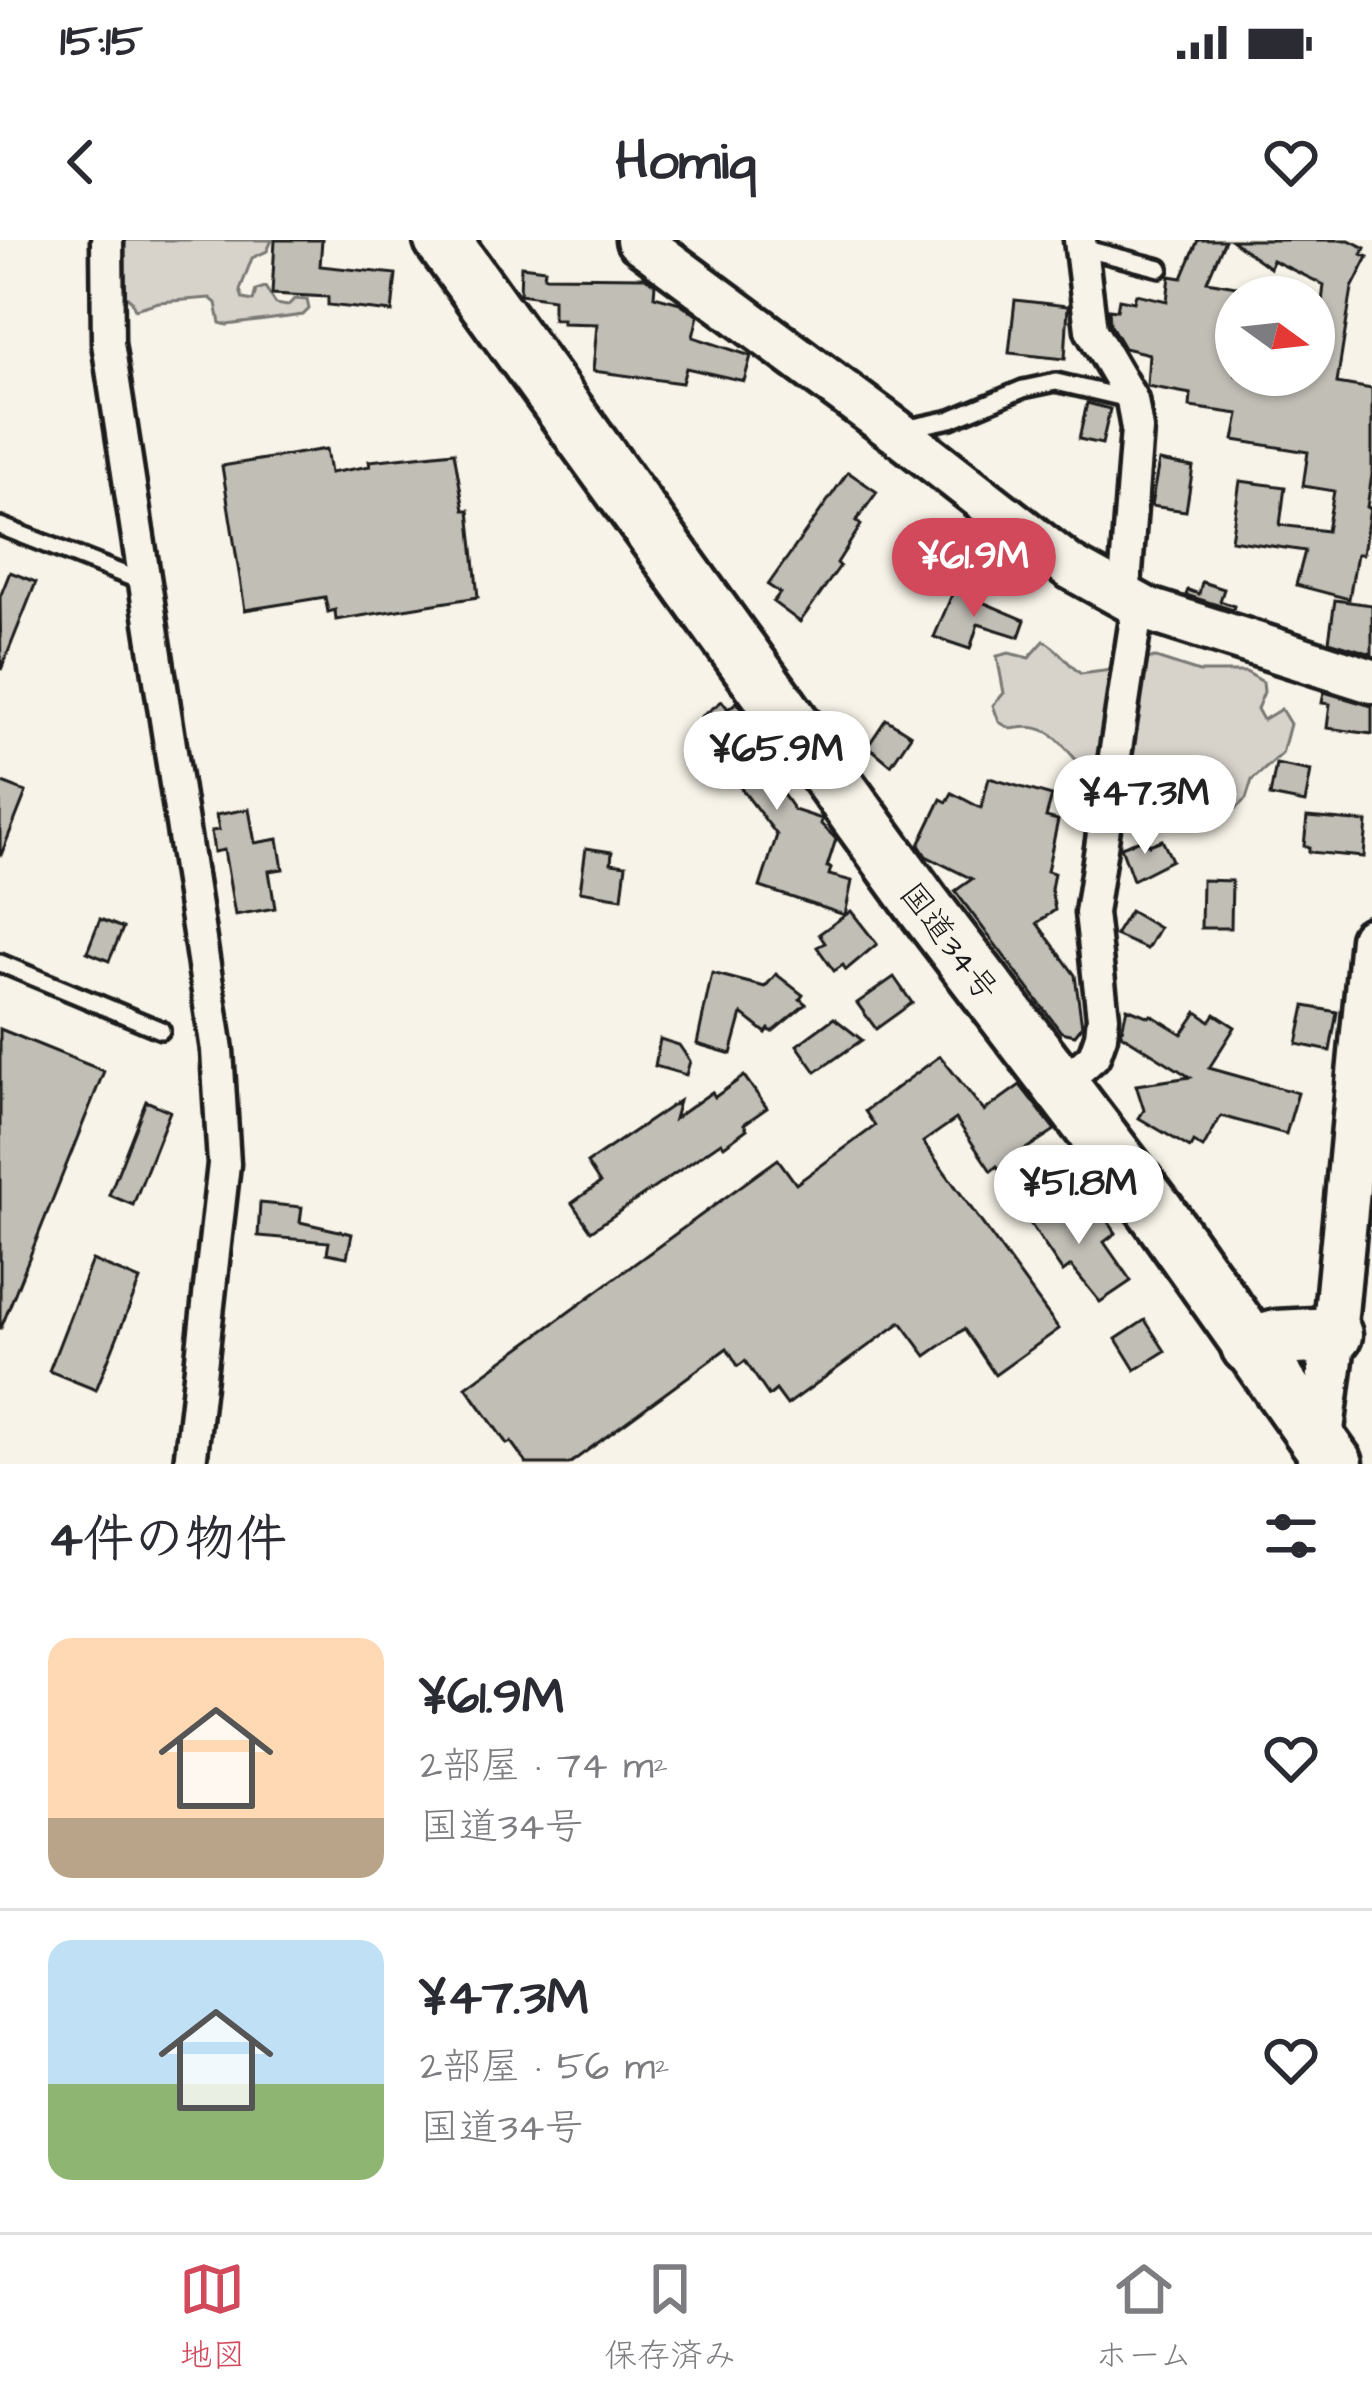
<!DOCTYPE html>
<html lang="ja">
<head>
<meta charset="utf-8">
<style>
  body { margin:0; font-family:"Architects Daughter","Klee One",sans-serif; background:#f7f7f7; color:#2b2b33; height:100vh; display:flex; flex-direction:column; font-size:45px; white-space:nowrap }
  * { box-sizing:border-box; margin:0 }
  p { font-size:39px; color:#7c7c81 }
  .icon { flex:none; width:66px; height:66px; fill:none; stroke:currentColor; stroke-width:2; stroke-linecap:round; stroke-linejoin:round }
  .map { position:relative; height:1224px; overflow:hidden }
  .sheet { display:flex; flex-direction:column; background:#fff; flex:1 }
  .sheet>* { flex:none }
  .needle { width:78px; rotate:105deg }
  .fabs { position:absolute; left:1215px; top:36px; display:grid; gap:24px }
  .fabs a { display:grid; place-items:center; width:120px; height:120px; border-radius:50%; background:#fff; box-shadow:0 3px 9px #0004; font-size:60px }
  .price { position:absolute; translate:-50% -102px; padding:0 27px; border-radius:42px; background:#fff; color:#222; font-size:39px; line-height:78px; filter:drop-shadow(0 3px 6px #0008) }
  .price::after { content:''; position:absolute; left:50%; top:72px; width:36px; height:27px; margin-left:-18px; background:inherit; clip-path:polygon(0 0,100% 0,50% 100%) }
  .price.on { background:#d1495b; color:#fff }
  ul { padding:0; list-style:none }
  li { display:flex; align-items:center; gap:36px; height:300px; padding:0 48px }
  li+li { border-top:3px solid #e1e1e2 }
  li span { display:grid; place-items:center; flex:none; width:336px; height:240px; border-radius:24px; color:#555 }
  li>.icon { margin-inline-start:auto }
  span .icon { width:144px; height:144px; fill:#fffc; stroke-width:1 }
  li b { font-size:51px }
  h2 { display:flex; justify-content:space-between; align-items:center; height:144px; padding:0 48px; font-size:51px }
  .status { display:flex; justify-content:space-between; align-items:center; height:84px; padding:0 60px; background:#fff; direction:ltr }
  .status svg { height:33px; fill:currentColor }
  header { display:flex; justify-content:space-between; align-items:center; height:156px; padding:0 48px; background:#fff; font-size:54px; font-weight:700 }
  .dock { display:flex; justify-content:space-around; align-items:center; height:168px; border-top:3px solid #e1e1e2; background:#fff; font-size:33px; color:#7c7c81 }
  .dock a { display:grid; justify-items:center; gap:6px }
  .dock .on { color:#d1495b }
  .map>svg:first-child { display:block }
  .green { fill:#d7d3cb; stroke:#7a7874; stroke-width:3 }
  .building { fill:#c0beb5; stroke:#1c1c1c; stroke-width:3 }
  .lines { fill:none; stroke-linecap:round; stroke-linejoin:round }
  .lane-casing { stroke:#1c1c1c; stroke-width:24 }
  .street-casing { stroke:#1c1c1c; stroke-width:39 }
  .secondary-casing { stroke:#1c1c1c; stroke-width:51 }
  .highway-casing { stroke:#1c1c1c; stroke-width:63 }
  .lane { stroke:#f7f3e8; stroke-width:15 }
  .street { stroke:#f7f3e8; stroke-width:30 }
  .secondary { stroke:#f7f3e8; stroke-width:42 }
  .highway { stroke:#f7f3e8; stroke-width:54 }
  .labels { text-anchor:middle; stroke-width:12; stroke-linejoin:round; paint-order:stroke }
  .street-label { font-size:33px; fill:#1c1c1c; stroke:#f7f3e8 }
</style>
</head>
<body>
<div class="status"><b>15:15</b><svg viewBox="0 0 49 12"><path d="M0 12V9h3v3zM5 12V6h3v6zM10 12V3h3v9zM15 12V0h3v12zM26 1h20v11H26zM47 4h2v5h-2z"/></svg></div>
<header><svg class="icon" aria-label="back" viewBox="0 0 24 24"><path d="M15 5l-7 7 7 7"/></svg>Homiq<svg class="icon" aria-label="heart" viewBox="0 0 24 24"><path d="M12 20l-8-8c-3-5 5-10 8-4 3-6 11-1 8 4z"/></svg></header>
<div class="map">
<svg width="1372" height="1224" viewBox="0 0 1372 1224">
  <rect width="100%" height="100%" fill="#f7f3e8"/>
  <filter id="ink" filterUnits="userSpaceOnUse"><feTurbulence type="fractalNoise" baseFrequency=".00833" numOctaves="2"/><feDisplacementMap in="SourceGraphic" scale="24" xChannelSelector="R" yChannelSelector="G"/><feConvolveMatrix kernelMatrix="1 2 1 2 8 2 1 2 1" color-interpolation-filters="sRGB"/></filter>
  <g filter="url(#ink)">
    <!-- green -->
    <g class="green">
      <path d="M 120,0 L 272,0 L 267,11 L 252,18 L 240,50 L 243,59 L 253,61 L 256,50 L 265,47 L 276,64 L 287,66 L 295,59 L 307,60 L 309,69 L 303,75 L 227,85 L 220,83 L 216,63 L 210,58 L 159,62 L 135,69 L 131,60 L 120,51 Z"/>
      <path d="M 1044,401 C 1059,408 1067,424 1081,434 L 1119,429 L 1142,419 L 1156,418 L 1199,432 L 1246,432 L 1263,442 L 1264,452 L 1257,469 L 1263,480 L 1281,469 L 1290,484 L 1282,514 L 1252,540 L 1246,559 L 1235,569 L 1208,577 L 1195,569 L 1197,557 L 1189,548 L 1181,555 L 1180,567 L 1168,573 L 1157,569 L 1158,543 L 1145,538 L 1130,544 L 1121,530 L 1104,528 L 1091,534 C 1061,511 1058,479 1011,489 L 999,482 L 993,465 L 1004,453 L 997,416 L 1009,413 L 1029,418 Z"/>
    </g>
    <!-- building -->
    <g class="building">
      <path d="M 275,0 L 322,0 L 320,26 L 396,34 L 392,72 L 328,65 L 328,57 L 272,54 Z"/>
      <path d="M 1198,0 L 1225,0 L 1207,41 L 1236,46 L 1236,135 L 1314,139 L 1314,87 L 1319,88 L 1324,45 L 1272,20 L 1270,28 L 1231,0 L 1349,0 L 1365,8 L 1362,14 L 1368,17 L 1352,48 L 1337,143 L 1372,149 L 1372,235 L 1367,267 L 1370,268 L 1363,314 L 1357,314 L 1349,359 L 1296,345 L 1305,311 L 1231,300 L 1240,241 L 1285,247 L 1280,285 L 1327,291 L 1334,251 L 1303,246 L 1308,212 L 1234,200 L 1239,174 L 1190,167 L 1191,154 L 1147,146 L 1149,114 L 1124,108 L 1110,84 L 1109,69 L 1117,70 L 1119,59 L 1134,62 L 1136,54 L 1167,61 L 1170,36 L 1182,38 Z"/>
      <path d="M 521,26 L 545,29 L 544,36 L 645,37 L 655,44 L 654,56 L 680,63 L 698,76 L 693,97 L 751,116 L 744,141 L 686,128 L 682,143 L 593,131 L 597,84 L 562,83 L 562,79 L 553,79 L 553,59 L 520,54 Z"/>
      <path d="M 1015,60 L 1068,66 L 1065,119 L 1009,113 Z"/>
      <path d="M 1087,163 L 1110,169 L 1102,204 L 1079,199 Z"/>
      <path d="M 326,209 L 330,233 L 370,226 L 369,221 L 454,212 L 464,270 L 469,270 L 478,357 L 336,380 L 335,370 L 328,372 L 325,357 L 245,370 L 222,226 Z"/>
      <path d="M 1159,221 L 1193,227 L 1186,271 L 1151,266 Z"/>
      <path d="M 848,232 L 877,252 L 856,281 L 861,285 L 837,323 L 840,326 L 800,382 L 773,362 L 780,353 L 768,345 Z"/>
      <path d="M 10,332 L 36,342 L 1,430 L 0,357 Z"/>
      <path d="M 1202,342 L 1224,349 L 1220,361 L 1234,366 L 1233,370 L 1186,355 L 1188,350 L 1199,354 Z"/>
      <path d="M 954,350 L 1025,380 L 1019,397 L 978,384 L 970,409 L 934,397 Z"/>
      <path d="M 1335,360 L 1372,365 L 1372,414 L 1329,401 Z"/>
      <path d="M 1324,452 L 1372,466 L 1372,494 L 1327,488 L 1330,464 L 1322,463 Z"/>
      <path d="M 722,461 L 728,469 L 737,462 L 786,530 L 773,540 L 794,570 L 822,579 L 821,584 L 836,599 L 827,627 L 831,628 L 829,635 L 852,641 L 845,675 L 760,647 L 777,595 L 697,491 L 707,485 L 701,477 Z"/>
      <path d="M 886,479 L 911,495 L 891,525 L 868,506 Z"/>
      <path d="M 1276,524 L 1311,531 L 1305,563 L 1270,556 Z"/>
      <path d="M 989,538 L 1052,556 L 1046,577 L 1058,580 L 1047,631 L 1054,633 L 1051,649 L 1055,670 L 1037,683 L 1075,735 L 1082,786 L 1075,795 L 1061,792 L 955,651 L 972,639 L 926,616 L 919,605 L 941,559 L 947,562 L 952,553 L 981,568 Z"/>
      <path d="M 0,542 L 26,552 L 1,615 L 0,615 Z"/>
      <path d="M 249,569 L 255,603 L 278,599 L 283,629 L 269,631 L 275,668 L 235,675 L 224,610 L 214,612 L 211,591 L 219,590 L 216,575 Z"/>
      <path d="M 1307,577 L 1367,582 L 1364,617 L 1309,612 L 1309,607 L 1304,606 Z"/>
      <path d="M 1146,598 L 1149,605 L 1162,600 L 1172,620 L 1133,640 L 1121,607 Z"/>
      <path d="M 586,608 L 612,612 L 611,623 L 626,625 L 622,658 L 580,651 Z"/>
      <path d="M 1202,640 L 1232,641 L 1231,688 L 1201,688 Z"/>
      <path d="M 851,671 L 877,704 L 846,730 L 843,725 L 834,731 L 817,707 L 825,703 L 819,694 Z"/>
      <path d="M 1130,671 L 1159,688 L 1147,709 L 1115,695 Z"/>
      <path d="M 100,679 L 123,688 L 109,721 L 87,712 Z"/>
      <path d="M 712,733 L 765,747 L 776,734 L 803,755 L 800,759 L 806,764 L 772,792 L 769,789 L 766,793 L 742,774 L 731,814 L 697,804 Z"/>
      <path d="M 894,737 L 912,763 L 876,789 L 857,763 Z"/>
      <path d="M 1305,766 L 1337,772 L 1330,811 L 1297,804 Z"/>
      <path d="M 1127,768 L 1149,777 L 1151,775 L 1182,794 L 1197,772 L 1210,781 L 1215,774 L 1235,787 L 1209,828 L 1298,853 L 1286,894 L 1221,876 L 1203,908 L 1193,902 L 1190,908 L 1139,878 L 1144,870 L 1136,845 L 1190,837 L 1121,794 Z"/>
      <path d="M 834,778 L 862,800 L 816,832 L 797,805 Z"/>
      <path d="M 0,789 L 104,831 L 1,1088 L 0,1088 Z"/>
      <path d="M 660,799 L 679,805 L 690,821 L 686,835 L 655,826 Z"/>
      <path d="M 940,816 L 984,871 L 1020,845 L 1055,890 L 1015,916 L 1017,919 L 1000,931 L 997,926 L 991,931 L 956,879 L 923,902 L 1059,1089 L 995,1135 L 964,1089 L 926,1116 L 901,1082 L 787,1165 L 776,1150 L 769,1156 L 745,1121 L 738,1126 L 727,1108 L 569,1224 L 527,1224 L 511,1202 L 507,1204 L 466,1147 L 778,919 L 796,944 L 875,886 L 865,871 Z"/>
      <path d="M 744,836 L 767,868 L 744,884 L 747,889 L 724,906 L 721,902 L 591,991 L 572,963 L 600,943 L 587,923 L 679,861 L 674,879 L 712,852 L 715,857 Z"/>
      <path d="M 146,861 L 170,871 L 133,965 L 109,955 Z"/>
      <path d="M 1050,955 L 1077,988 L 1101,971 L 1116,993 L 1104,1002 L 1131,1041 L 1100,1062 L 1071,1026 L 1063,1032 L 1023,973 Z"/>
      <path d="M 260,963 L 302,967 L 300,982 L 352,994 L 347,1017 L 327,1013 L 329,1002 L 258,996 Z"/>
      <path d="M 92,1020 L 140,1040 L 96,1150 L 49,1131 Z"/>
      <path d="M 1145,1080 L 1165,1111 L 1135,1130 L 1116,1099 Z"/>
    </g>
    <g class="lines">
      <!-- lane casing -->
      <g class="lane-casing">
        <g id="lane">
          <path d="M 1082,8 L 1160,28"/>
          <path d="M 904,189 L 951,179 L 1023,149 L 1056,142 L 1129,159"/>
          <path d="M 0,286 L 143,342"/>
          <path d="M 0,723 L 161,790"/>
        </g>
      </g>
      <!-- street casing -->
      <g class="street-casing">
        <g id="street">
          <path d="M 107,0 L 108,103 L 217,810 L 224,924 L 190,1224"/>
          <path d="M 1080,0 L 1091,90 L 1132,160 L 1137,189 L 1124,358"/>
          <path d="M 1059,847 L 1094,816 L 1101,796 L 1103,777 L 1091,673 L 1138,365"/>
        </g>
      </g>
      <!-- secondary casing -->
      <g class="secondary-casing">
        <g id="secondary">
          <path d="M 638,0 L 896,191 L 1070,327 L 1146,369 L 1372,441"/>
          <path d="M 1320,1206 L 1334,1095 L 1372,699"/>
        </g>
      </g>
      <!-- highway casing -->
      <g class="highway-casing">
        <g id="highway">
          <path d="M 442,0 L 922,664 L 1156,971 L 1335,1224"/>
          <path d="M 1249,1106 L 1277,1098 L 1334,1095"/>
        </g>
      </g>
      <!-- lane -->
      <use href="#lane" class="lane"/>
      <!-- street -->
      <use href="#street" class="street"/>
      <!-- secondary -->
      <use href="#secondary" class="secondary"/>
      <!-- highway -->
      <use href="#highway" class="highway"/>
    </g>
  </g>
  <g class="labels">
    <!-- street labels -->
    <g class="street-label">
      <text transform="translate(950 701) rotate(53)" y="12">国道34号</text>
    </g>
  </g>
</svg>
<div class="fabs">
<a><svg class="needle" viewBox="-14 -14 28 28"><path d="M0-13l5 13h-10z" fill="#e53935"/><path d="M0 13l5-13h-10z" fill="#7c7c81"/></svg></a>
</div>
<b class="price on" style="left:974px;top:380px">¥61.9M</b>
<b class="price" style="left:777px;top:573px">¥65.9M</b>
<b class="price" style="left:1145px;top:617px">¥47.3M</b>
<b class="price" style="left:1079px;top:1007px">¥51.8M</b>
</div>
<section class="sheet">
<h2>4件の物件<svg class="icon" aria-label="filters" viewBox="0 0 24 24"><path d="M4 7h16M4 17h16"/><circle cx="9" cy="7" r="2"/><circle cx="15" cy="17" r="2"/></svg></h2>
<ul>
<li><span style="background:linear-gradient(#ffd9b3 75%,#b9a48a 0)"><svg class="icon" aria-label="home" viewBox="0 0 24 24"><path d="M3 11l9-7 9 7M6 9v11h12V9"/></svg></span><div><b>¥61.9M</b><p>2部屋 · 74 m²</p><p>国道34号</p></div><svg class="icon" aria-label="heart" viewBox="0 0 24 24"><path d="M12 20l-8-8c-3-5 5-10 8-4 3-6 11-1 8 4z"/></svg></li>
<li><span style="background:linear-gradient(#bfe0f5 60%,#8fb573 0)"><svg class="icon" aria-label="home" viewBox="0 0 24 24"><path d="M3 11l9-7 9 7M6 9v11h12V9"/></svg></span><div><b>¥47.3M</b><p>2部屋 · 56 m²</p><p>国道34号</p></div><svg class="icon" aria-label="heart" viewBox="0 0 24 24"><path d="M12 20l-8-8c-3-5 5-10 8-4 3-6 11-1 8 4z"/></svg></li>
</ul>
</section>
<nav class="dock">
<a class="on"><svg class="icon" aria-label="map" viewBox="0 0 24 24"><path d="M3 6l6-2 6 2 6-2v14l-6 2-6-2-6 2zM9 4v14M15 6v14"/></svg>地図</a>
<a><svg class="icon" aria-label="saved" viewBox="0 0 24 24"><path d="M7 4h10v16l-5-4-5 4z"/></svg>保存済み</a>
<a><svg class="icon" aria-label="home" viewBox="0 0 24 24"><path d="M3 11l9-7 9 7M6 9v11h12V9"/></svg>ホーム</a>
</nav>
</body>
</html>
